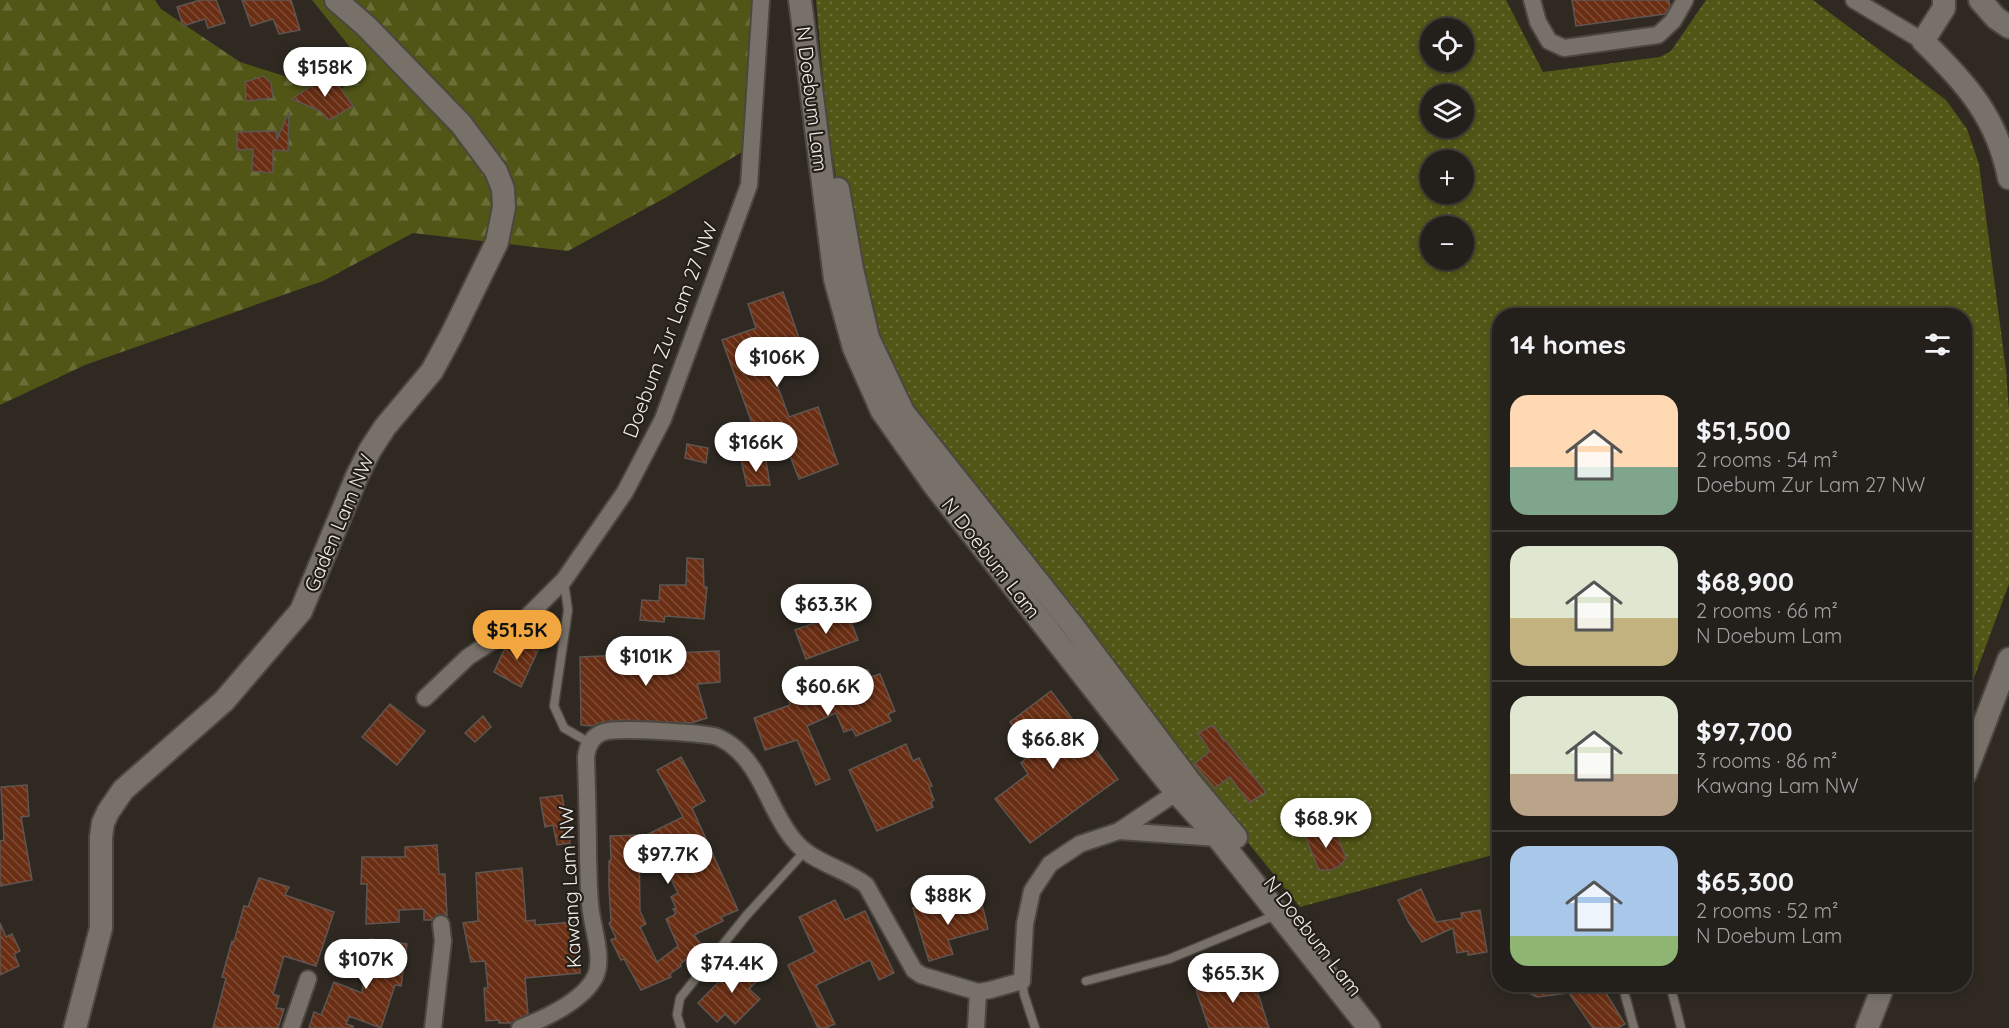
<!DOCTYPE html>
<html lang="en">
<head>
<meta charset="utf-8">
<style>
  body { margin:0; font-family:Quicksand,sans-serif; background:#2f2c27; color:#f1f3f6; height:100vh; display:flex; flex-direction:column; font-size:22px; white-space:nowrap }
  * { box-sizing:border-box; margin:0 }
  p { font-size:20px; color:#a3a2a2 }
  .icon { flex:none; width:33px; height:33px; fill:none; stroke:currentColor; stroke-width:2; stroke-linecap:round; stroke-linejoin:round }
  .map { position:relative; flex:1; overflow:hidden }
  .panel { position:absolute; left:1492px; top:308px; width:480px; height:684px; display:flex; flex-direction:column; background:#231f1a; border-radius:24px; box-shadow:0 3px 9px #0003,0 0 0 2px #403d39 }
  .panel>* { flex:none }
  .controls { position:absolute; left:1420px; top:18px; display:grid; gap:12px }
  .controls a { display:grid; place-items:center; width:54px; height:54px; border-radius:50%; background:#231f1a; box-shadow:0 3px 9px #0003,0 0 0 2px #403d39; font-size:30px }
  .price { position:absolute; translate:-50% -51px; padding:0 14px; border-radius:21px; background:#fff; color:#222; font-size:20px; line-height:39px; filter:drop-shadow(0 2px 3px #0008) }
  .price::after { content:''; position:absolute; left:50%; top:36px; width:18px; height:14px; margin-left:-9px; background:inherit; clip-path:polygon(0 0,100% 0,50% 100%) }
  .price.selected { background:#f1a63f; color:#111 }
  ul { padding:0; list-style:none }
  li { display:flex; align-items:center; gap:18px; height:150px; padding:0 18px }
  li+li { border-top:2px solid #403d39 }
  li span { display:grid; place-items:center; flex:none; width:168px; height:120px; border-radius:18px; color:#555 }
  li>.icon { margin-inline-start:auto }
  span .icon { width:72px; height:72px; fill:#fffc; stroke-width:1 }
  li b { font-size:26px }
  h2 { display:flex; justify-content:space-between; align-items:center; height:72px; padding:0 18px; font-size:26px }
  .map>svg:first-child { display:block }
  .grass { fill:url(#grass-dots); fill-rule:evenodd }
  .forest { fill:url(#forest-firs) }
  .building { fill:url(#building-back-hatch); stroke:#5f5551; stroke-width:1.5 }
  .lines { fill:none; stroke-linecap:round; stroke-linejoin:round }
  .service-casing { stroke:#4c4641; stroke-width:11 }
  .minor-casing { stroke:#4c4641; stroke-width:20 }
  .secondary-casing { stroke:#4c4641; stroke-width:26 }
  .service { stroke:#787169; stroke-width:8 }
  .minor { stroke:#787169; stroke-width:16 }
  .secondary { stroke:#787169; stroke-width:22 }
  .labels { text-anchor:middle; stroke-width:4.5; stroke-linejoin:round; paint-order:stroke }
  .street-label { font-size:20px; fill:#f2ede9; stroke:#251f19 }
</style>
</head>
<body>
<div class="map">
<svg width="2009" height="1028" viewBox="0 0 2009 1028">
  <defs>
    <pattern id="grass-dots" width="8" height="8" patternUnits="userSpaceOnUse" patternTransform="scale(1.5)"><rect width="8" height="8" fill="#515616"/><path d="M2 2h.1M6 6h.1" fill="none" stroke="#6a6f38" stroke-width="1.8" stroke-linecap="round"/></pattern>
    <pattern id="forest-firs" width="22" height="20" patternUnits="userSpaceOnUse" patternTransform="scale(1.5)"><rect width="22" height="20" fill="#515616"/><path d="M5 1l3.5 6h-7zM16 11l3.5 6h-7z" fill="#6a6f38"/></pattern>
    <pattern id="building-back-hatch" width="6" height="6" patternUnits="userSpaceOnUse" patternTransform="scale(1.5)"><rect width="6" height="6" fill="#692e14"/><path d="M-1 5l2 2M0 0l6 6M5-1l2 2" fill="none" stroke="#7f4d36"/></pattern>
  </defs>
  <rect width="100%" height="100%" fill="#2f2922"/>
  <!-- grass -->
  <path class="grass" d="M 816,0 L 1506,0 L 1543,72 L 1660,57 L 1671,51 L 1706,0 L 1813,0 L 1946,100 L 1967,129 L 1979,164 L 2006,370 L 2009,411 L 2009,584 L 1965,702 L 1965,315 L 1500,315 L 1500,853 L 1300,907 L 912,427 L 860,320 L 827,123 ZM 1431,28 L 1464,28 L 1464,62 L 1431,62 ZM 1431,94 L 1464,94 L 1464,128 L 1431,128 ZM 1431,160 L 1464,160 L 1464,194 L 1431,194 ZM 1431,226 L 1464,226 L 1464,260 L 1431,260 Z"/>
  <!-- forest -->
  <path class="forest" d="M 0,0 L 155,0 L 161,9 L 240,62 L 339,93 L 362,62 L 312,0 L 767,0 L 752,146 L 665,198 L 568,251 L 413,233 L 323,281 L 85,365 L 0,405 Z"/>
  <!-- building -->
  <g class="building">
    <path d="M 200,0 L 216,0 L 225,23 L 208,28 L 205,19 L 183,26 L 177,7 Z"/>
    <path d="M 242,0 L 291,0 L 300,30 L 279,34 L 273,19 L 251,26 Z"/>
    <path d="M 1572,0 L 1669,0 L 1670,6 L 1665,14 L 1576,26 Z"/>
    <path d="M 330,73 L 353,106 L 329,120 L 320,111 L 292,99 Z"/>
    <path d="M 263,76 L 271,83 L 273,98 L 246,101 L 245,82 Z"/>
    <path d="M 289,112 L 288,151 L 273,150 L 273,173 L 252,171 L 253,149 L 237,150 L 237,132 L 276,131 L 277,139 Z"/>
    <path d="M 783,292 L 806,358 L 772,371 L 789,417 L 818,407 L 838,464 L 799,479 L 787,448 L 764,457 L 722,340 L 756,328 L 748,304 Z"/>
    <path d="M 687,444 L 708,448 L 706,463 L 685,458 Z"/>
    <path d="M 741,460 L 766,461 L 770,485 L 747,486 Z"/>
    <path d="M 687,558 L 703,559 L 704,587 L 707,587 L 704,619 L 665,616 L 664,622 L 640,620 L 642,600 L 659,601 L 660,585 L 686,585 Z"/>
    <path d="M 847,611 L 858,640 L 806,659 L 795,630 Z"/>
    <path d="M 518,637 L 540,646 L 521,687 L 494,672 L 507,644 Z"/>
    <path d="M 719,651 L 720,682 L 697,684 L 707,718 L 691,723 L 624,720 L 602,722 L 593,726 L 581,725 L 580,657 Z"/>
    <path d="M 868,670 L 871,677 L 880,674 L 895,711 L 888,714 L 891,721 L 856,736 L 852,729 L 844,732 L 836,713 L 807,726 L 830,779 L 816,785 L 797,740 L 765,750 L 754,718 L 790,705 L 789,702 L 802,697 L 806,706 L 835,693 L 832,685 Z"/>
    <path d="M 1051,691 L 1118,779 L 1030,843 L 995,799 L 1028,774 L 1021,763 L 1032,753 L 1010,722 Z"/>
    <path d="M 390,704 L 425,731 L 397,765 L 362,737 Z"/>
    <path d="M 483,716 L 491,727 L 475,742 L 465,733 Z"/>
    <path d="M 1213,725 L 1224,741 L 1225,740 L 1266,792 L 1249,803 L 1230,777 L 1215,788 L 1194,764 L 1210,751 L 1198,733 Z"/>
    <path d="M 906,744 L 913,761 L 919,758 L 932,786 L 929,787 L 934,800 L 931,802 L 933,807 L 877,831 L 849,770 Z"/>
    <path d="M 681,757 L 705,801 L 692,808 L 738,910 L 721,917 L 723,921 L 694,935 L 703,947 L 680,964 L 681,966 L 670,974 L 671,977 L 641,990 L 624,959 L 621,960 L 611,940 L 616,938 L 609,923 L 611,922 L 609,887 L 609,861 L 611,860 L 610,836 L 639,835 L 640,911 L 646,924 L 640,927 L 657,962 L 678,946 L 666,919 L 676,914 L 673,909 L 676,908 L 671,897 L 678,893 L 648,834 L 683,817 L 657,770 Z"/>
    <path d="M 27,785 L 29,816 L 21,817 L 32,880 L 0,886 L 0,841 L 4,840 L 1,787 Z"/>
    <path d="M 562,795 L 570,843 L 557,845 L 553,825 L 545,827 L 540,798 Z"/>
    <path d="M 1333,825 L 1346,858 L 1340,866 L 1331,870 L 1319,870 L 1305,836 Z"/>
    <path d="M 437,845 L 439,874 L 445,874 L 447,916 L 439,914 L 431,920 L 424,920 L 424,909 L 399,910 L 399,922 L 366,924 L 367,884 L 361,884 L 362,857 L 405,857 L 405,847 Z"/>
    <path d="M 522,868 L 526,921 L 535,920 L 535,925 L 575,922 L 580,973 L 525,978 L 528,1014 L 511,1023 L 499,1023 L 499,1020 L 486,1021 L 484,988 L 488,988 L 485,961 L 471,962 L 463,923 L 478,921 L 476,873 Z"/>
    <path d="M 259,878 L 289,887 L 285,895 L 334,912 L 316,966 L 284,956 L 273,994 L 279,996 L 276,1008 L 284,1009 L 278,1028 L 213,1028 L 226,978 L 222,977 L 232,941 L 234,942 L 244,906 L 248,907 Z"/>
    <path d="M 1421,889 L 1436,922 L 1462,918 L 1461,913 L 1480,910 L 1487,952 L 1468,955 L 1468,951 L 1457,953 L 1453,928 L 1422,942 L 1409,923 L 1398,900 Z"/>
    <path d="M 835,900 L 845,920 L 865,911 L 894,973 L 879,980 L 870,960 L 816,985 L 835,1024 L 825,1028 L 818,1028 L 788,965 L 815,952 L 799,917 Z"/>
    <path d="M 981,900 L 988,929 L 948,940 L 953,954 L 929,961 L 913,908 L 936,901 L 939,911 Z"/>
    <path d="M 0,923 L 6,937 L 12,934 L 20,951 L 14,954 L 19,966 L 0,975 Z"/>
    <path d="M 370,939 L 407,944 L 401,986 L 395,985 L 381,1028 L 349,1016 L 346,1024 L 353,1026 L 353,1028 L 309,1028 L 314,1012 L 321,1015 L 334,982 L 362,993 Z"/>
    <path d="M 741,959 L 760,978 L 749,989 L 760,999 L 735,1024 L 725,1014 L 717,1022 L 698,1003 Z"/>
    <path d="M 1251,972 L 1269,1028 L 1209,1028 L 1196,990 Z"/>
    <path d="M 1509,984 L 1604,984 L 1607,995 L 1625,1024 L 1618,1028 L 1593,1028 L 1569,993 L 1537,997 Z"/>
  </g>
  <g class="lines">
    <!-- service casing -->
    <g class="service-casing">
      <g id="service">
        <path d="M 564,582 L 568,610 L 554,706 L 564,728 L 590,743"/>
        <path d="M 1022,981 L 1024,994 L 1035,1028"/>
        <path d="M 1086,981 L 1169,959 L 1276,915"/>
        <path d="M 1622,984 L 1634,1028"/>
        <path d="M 1670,984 L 1681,1028"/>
        <path d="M 681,1028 L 677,1015 L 680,998 L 746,916 L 805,851"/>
      </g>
    </g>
    <!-- minor casing -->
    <g class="minor-casing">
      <g id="minor">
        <path d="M 1532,0 L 1538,22 L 1549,41 L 1564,48 L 1658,35 L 1673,21 L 1685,0"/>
        <path d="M 1854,0 L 1923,41"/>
        <path d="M 425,698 L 468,657 L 523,621 L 564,580 L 625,492 L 663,419 L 749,185 L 761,0"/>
        <path d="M 1119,831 L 1218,838 L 1223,835"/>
        <path d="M 291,1028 L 308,979"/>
        <path d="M 433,1028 L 443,941 L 441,924"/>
        <path d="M 520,1028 C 544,1019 583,1001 595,977 C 603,961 595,935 592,918 C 588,898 589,879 588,858 C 588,824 587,790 586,757 C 587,746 593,735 604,732 C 617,727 698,733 714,736 C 720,737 725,741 730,744 C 762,767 769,810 793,839 C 810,862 844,868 866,885 L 914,970 L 921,975 L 978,992 L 990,990 L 1022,981 L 1025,924 L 1032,891 L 1050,864 L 1080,844 L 1119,831 L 1186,786"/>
        <path d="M 976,1028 L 978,992"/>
      </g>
    </g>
    <!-- secondary casing -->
    <g class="secondary-casing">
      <g id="secondary">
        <path d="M 800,0 L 835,279 L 854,348 L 882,411 L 934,485 L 1146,755 L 1177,793 L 1218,838 L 1369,1028"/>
        <path d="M 1944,0 L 1944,8 L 1923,41 C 1966,83 1997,117 2009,178"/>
        <path d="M 1980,0 L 1996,18 L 2009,27"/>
        <path d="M 838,189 L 852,269 L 868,338 L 903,412 L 1073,626 L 1190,782 L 1236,837"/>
        <path d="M 1965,774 L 2009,659"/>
        <path d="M 75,1028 L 101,928 L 101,837 L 103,823 L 108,812 L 123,790 L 224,701 L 301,611 L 357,476 L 370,450 L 385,427 L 432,371 L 452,334 L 497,242 L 504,207 L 503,189 L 496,171 L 461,124 L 366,26 L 336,0"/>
        <path d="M 1867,1028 L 1884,984"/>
      </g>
    </g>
    <!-- service -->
    <use href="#service" class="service"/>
    <!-- minor -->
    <use href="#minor" class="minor"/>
    <!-- secondary -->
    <use href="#secondary" class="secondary"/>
  </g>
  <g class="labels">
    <!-- street labels -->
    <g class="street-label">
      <text transform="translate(812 99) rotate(83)" y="7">N Doebum Lam</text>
      <text transform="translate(670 330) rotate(-69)" y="7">Doebum Zur Lam 27 NW</text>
      <text transform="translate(339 523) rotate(-67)" y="7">Gaden Lam NW</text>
      <text transform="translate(991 558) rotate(52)" y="7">N Doebum Lam</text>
      <text transform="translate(570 887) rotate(-93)" y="7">Kawang Lam NW</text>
      <text transform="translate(1313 936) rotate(52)" y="7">N Doebum Lam</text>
    </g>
  </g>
</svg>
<div class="controls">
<a><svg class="icon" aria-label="locate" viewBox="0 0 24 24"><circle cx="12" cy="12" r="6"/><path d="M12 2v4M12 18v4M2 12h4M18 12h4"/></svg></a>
<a><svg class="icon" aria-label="layers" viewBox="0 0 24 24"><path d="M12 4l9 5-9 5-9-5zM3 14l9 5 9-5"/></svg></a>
<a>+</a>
<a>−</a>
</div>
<b class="price" style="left:325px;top:98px">$158K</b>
<b class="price" style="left:777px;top:388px">$106K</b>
<b class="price" style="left:756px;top:473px">$166K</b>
<b class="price" style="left:826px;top:635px">$63.3K</b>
<b class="price selected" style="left:517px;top:661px">$51.5K</b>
<b class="price" style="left:646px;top:687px">$101K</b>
<b class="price" style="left:828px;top:717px">$60.6K</b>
<b class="price" style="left:1053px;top:770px">$66.8K</b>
<b class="price" style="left:1326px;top:849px">$68.9K</b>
<b class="price" style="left:668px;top:885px">$97.7K</b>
<b class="price" style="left:948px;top:926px">$88K</b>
<b class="price" style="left:366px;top:990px">$107K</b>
<b class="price" style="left:732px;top:994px">$74.4K</b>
<b class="price" style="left:1233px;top:1004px">$65.3K</b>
<section class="panel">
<h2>14 homes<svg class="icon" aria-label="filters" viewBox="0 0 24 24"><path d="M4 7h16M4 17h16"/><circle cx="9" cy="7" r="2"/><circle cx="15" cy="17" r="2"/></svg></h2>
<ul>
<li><span style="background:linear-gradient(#ffd9b3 60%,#7fa58c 0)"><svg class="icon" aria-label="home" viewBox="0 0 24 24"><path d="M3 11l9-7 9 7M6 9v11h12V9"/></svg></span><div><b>$51,500</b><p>2 rooms · 54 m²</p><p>Doebum Zur Lam 27 NW</p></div></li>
<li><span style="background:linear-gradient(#dfe7d0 60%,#c2b280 0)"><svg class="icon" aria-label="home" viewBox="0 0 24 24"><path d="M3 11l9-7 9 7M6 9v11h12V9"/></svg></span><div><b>$68,900</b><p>2 rooms · 66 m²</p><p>N Doebum Lam</p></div></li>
<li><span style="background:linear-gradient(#dfe7d0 65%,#b9a48a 0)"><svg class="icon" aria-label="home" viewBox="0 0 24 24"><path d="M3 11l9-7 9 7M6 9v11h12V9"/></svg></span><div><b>$97,700</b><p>3 rooms · 86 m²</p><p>Kawang Lam NW</p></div></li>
<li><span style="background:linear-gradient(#a9c7e8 75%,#8fb573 0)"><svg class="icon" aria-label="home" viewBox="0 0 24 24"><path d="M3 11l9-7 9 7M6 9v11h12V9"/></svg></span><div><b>$65,300</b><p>2 rooms · 52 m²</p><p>N Doebum Lam</p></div></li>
</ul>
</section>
</div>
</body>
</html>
